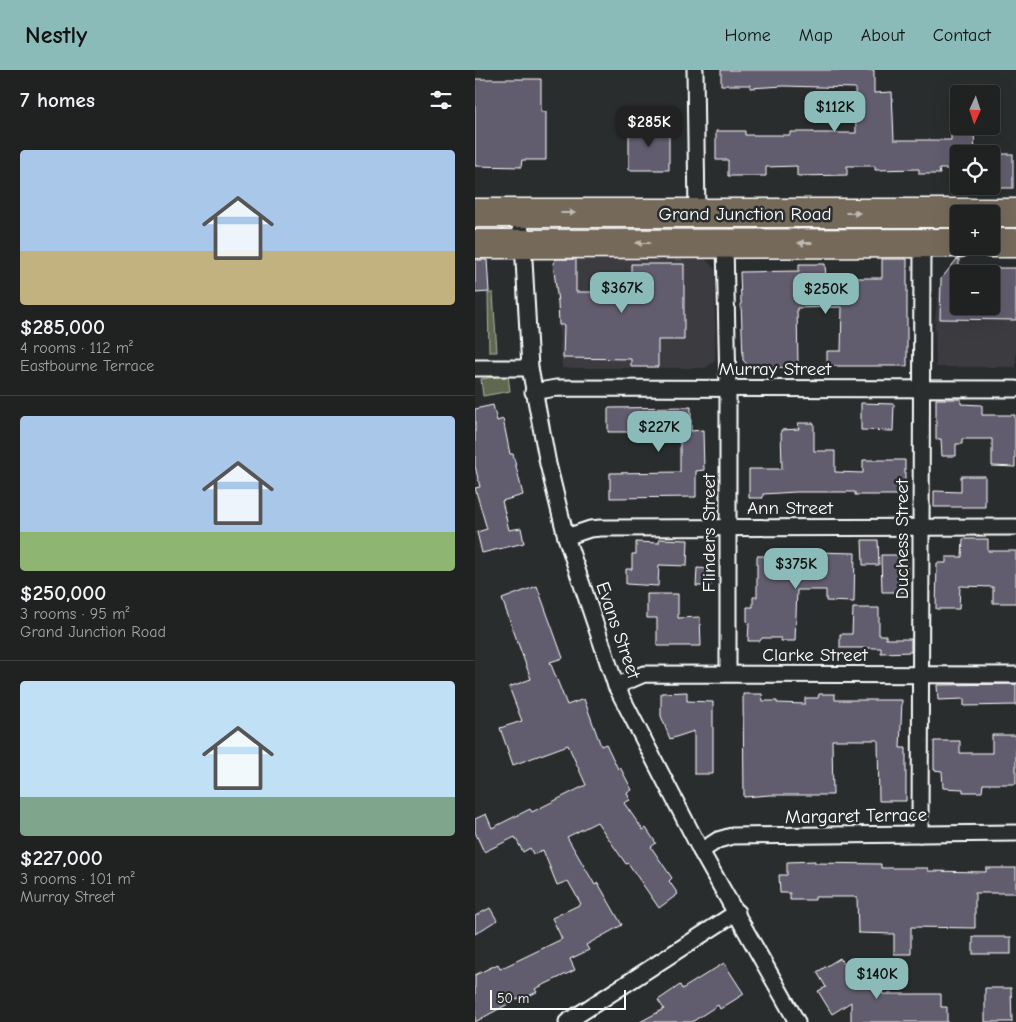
<!DOCTYPE html>
<html lang="en">
<head>
<meta charset="utf-8">
<style>
  body { margin:0; font-family:"Comic Neue",sans-serif; background:#2d2f2f; color:#f1f3f6; height:100vh; display:flex; flex-direction:column; font-size:19px; white-space:nowrap }
  * { box-sizing:border-box; margin:0 }
  p { font-size:16px; color:#a2a4a5 }
  .icon { flex:none; width:28px; height:28px; fill:none; stroke:currentColor; stroke-width:2; stroke-linecap:round; stroke-linejoin:round }
  .map { position:relative; flex:1; overflow:hidden }
  .sheet { display:flex; flex-direction:column; background:#202222; width:475px }
  .sheet>* { flex:none }
  .needle { width:32px; rotate:183deg }
  .fabs { position:absolute; left:475px; top:15px; display:grid; gap:10px }
  .fabs a { display:grid; place-items:center; width:50px; height:50px; border-radius:5px; background:#202222; box-shadow:0 5px 20px #0002,0 0 0 1px #3d3f40; font-size:25px }
  .scale { position:absolute; left:15px; bottom:12px; width:136px; box-sizing:border-box; padding-left:5px; border:2px solid #fff; border-top:0; font-size:14px; line-height:18px; white-space:nowrap; color:#fff; -webkit-text-stroke:4px #2a2d2e; paint-order:stroke }
  .price { position:absolute; translate:-50% -42px; padding:0 11px; border-radius:10px; background:#8bbbb9; color:#111; font-size:16px; line-height:32px; filter:drop-shadow(0 1px 2px #0008) }
  .price::after { content:''; position:absolute; left:50%; top:30px; width:15px; height:11px; margin-left:-8px; background:inherit; clip-path:polygon(0 0,100% 0,50% 100%) }
  .price.selected { background:#222; color:#fff }
  ul { padding:0; list-style:none }
  li { display:grid; align-content:center; gap:10px; height:265px; padding:0 20px }
  li+li { border-top:1px solid #3d3f40 }
  li span { display:grid; place-items:center; height:155px; border-radius:5px; color:#555 }
  li>.icon { margin-inline-start:auto }
  span .icon { width:90px; height:90px; fill:#fffc; stroke-width:1 }
  li b { font-size:21px }
  h2 { display:flex; justify-content:space-between; align-items:center; height:60px; padding:0 20px; font-size:21px }
  header { display:flex; align-items:center; gap:30px; box-sizing:border-box; height:70px; padding:0 25px; background:#8bbbb9; color:#111 }
  header strong { font-size:24px }
  nav { display:flex; gap:28px; margin-inline-start:auto; font-size:18px }
  main { display:flex; flex:1; min-height:0 }
  .map>svg:first-child { display:block }
  .built { fill:#3b3b41; fill-rule:evenodd }
  .green { fill:#62684f; stroke:#b0b4a7 }
  .building { fill:#625d6e; stroke:#fff }
  .lines { fill:none; stroke-linecap:round; stroke-linejoin:round }
  .street-casing { stroke:#fff; stroke-width:19 }
  .highway-casing { stroke:#fff; stroke-width:31 }
  .street { stroke:#2a2d2e; stroke-width:15 }
  .highway { stroke:#746a5a; stroke-width:28 }
  .oneway { fill:#c0bcb5 }
  .labels { text-anchor:middle; stroke-width:5; stroke-linejoin:round; paint-order:stroke }
  .street-label { font-size:19px; fill:#fff; stroke:#2a2d2e }
</style>
</head>
<body>
<header>
<strong>Nestly</strong>
<nav><a>Home</a><a>Map</a><a>About</a><a>Contact</a></nav>
</header>
<main>
<section class="sheet">
<h2>7 homes<svg class="icon" aria-label="filters" viewBox="0 0 24 24"><path d="M4 7h16M4 17h16"/><circle cx="9" cy="7" r="2"/><circle cx="15" cy="17" r="2"/></svg></h2>
<ul>
<li><span style="background:linear-gradient(#a9c7e8 65%,#c2b280 0)"><svg class="icon" aria-label="home" viewBox="0 0 24 24"><path d="M3 11l9-7 9 7M6 9v11h12V9"/></svg></span><div><b>$285,000</b><p>4 rooms · 112 m²</p><p>Eastbourne Terrace</p></div></li>
<li><span style="background:linear-gradient(#a9c7e8 75%,#8fb573 0)"><svg class="icon" aria-label="home" viewBox="0 0 24 24"><path d="M3 11l9-7 9 7M6 9v11h12V9"/></svg></span><div><b>$250,000</b><p>3 rooms · 95 m²</p><p>Grand Junction Road</p></div></li>
<li><span style="background:linear-gradient(#bfe0f5 75%,#7fa58c 0)"><svg class="icon" aria-label="home" viewBox="0 0 24 24"><path d="M3 11l9-7 9 7M6 9v11h12V9"/></svg></span><div><b>$227,000</b><p>3 rooms · 101 m²</p><p>Murray Street</p></div></li>
</ul>
</section>
<div class="map">
<svg width="541" height="952" viewBox="0 0 541 952">
  <rect width="100%" height="100%" fill="#2a2d2e"/>
  <filter id="ink" filterUnits="userSpaceOnUse"><feTurbulence type="fractalNoise" baseFrequency=".02" numOctaves="2"/><feDisplacementMap in="SourceGraphic" scale="10" xChannelSelector="R" yChannelSelector="G"/><feConvolveMatrix kernelMatrix="1 2 1 2 8 2 1 2 1" color-interpolation-filters="sRGB"/></filter>
  <g filter="url(#ink)">
    <!-- built -->
    <g class="built">
      <path d="M 84,186 L 227,186 L 240,199 L 240,291 L 230,298 L 87,298 L 78,193 Z"/>
      <path d="M 474,198 L 541,198 L 541,297 L 461,297 L 460,247 L 466,209 ZM 484,204 L 516,204 L 516,236 L 484,236 Z"/>
    </g>
    <!-- green -->
    <g class="green">
      <path d="M 13,223 L 18,223 L 22,282 L 14,282 Z"/>
      <path d="M 33,305 L 35,321 L 8,326 L 6,309 Z"/>
    </g>
    <!-- building -->
    <g class="building">
      <path d="M 246,0 L 399,0 L 399,23 L 417,22 L 419,70 L 476,70 L 476,62 L 499,61 L 500,84 L 484,84 L 484,99 L 464,99 L 465,104 L 444,104 L 444,99 L 400,100 L 400,96 L 372,96 L 372,105 L 322,106 L 322,96 L 291,97 L 291,106 L 253,106 L 253,90 L 241,90 L 241,61 L 270,61 L 270,65 L 315,65 L 315,62 L 339,62 L 339,63 L 381,63 L 380,18 L 309,16 L 275,18 L 275,15 L 246,15 Z"/>
      <path d="M 0,9 L 66,9 L 66,42 L 71,42 L 71,90 L 47,90 L 46,97 L 0,96 Z"/>
      <path d="M 194,56 L 194,100 L 154,100 L 154,57 Z"/>
      <rect x="516" y="84" width="22" height="34"/>
      <path d="M 81,189 L 101,189 L 101,222 L 156,222 L 156,194 L 209,194 L 209,270 L 183,270 L 183,297 L 156,297 L 156,289 L 88,288 L 89,255 L 84,255 L 83,232 L 78,193 Z"/>
      <path d="M 407,189 L 432,189 L 432,296 L 352,296 L 352,281 L 366,281 L 367,237 L 322,238 L 323,297 L 275,298 L 268,290 L 265,202 L 324,201 L 324,194 L 350,194 L 351,208 L 407,208 Z"/>
      <path d="M 482,189 L 484,189 L 484,236 L 516,236 L 516,198 L 541,198 L 541,250 L 465,249 L 466,209 Z"/>
      <path d="M 0,190 L 12,190 L 14,222 L 0,223 Z"/>
      <path d="M 461,329 L 486,329 L 486,334 L 507,335 L 507,345 L 540,345 L 540,397 L 517,396 L 517,369 L 487,369 L 487,374 L 481,374 L 481,386 L 467,386 L 466,369 L 461,369 Z"/>
      <path d="M 386,333 L 419,334 L 418,361 L 386,360 Z"/>
      <path d="M 18,335 L 22,351 L 28,349 L 35,384 L 38,384 L 48,425 L 27,431 L 34,460 L 46,458 L 49,473 L 7,483 L 2,462 L 12,459 L 0,418 L 5,417 L 0,396 L 0,339 Z"/>
      <path d="M 216,337 L 216,361 L 228,360 L 229,400 L 221,401 L 221,427 L 135,428 L 135,403 L 205,402 L 205,362 L 133,362 L 133,338 Z"/>
      <path d="M 323,353 L 339,353 L 339,381 L 360,381 L 360,402 L 388,403 L 388,390 L 430,390 L 430,425 L 380,425 L 380,422 L 321,422 L 288,424 L 288,428 L 274,428 L 274,399 L 307,399 L 306,360 L 324,359 Z"/>
      <path d="M 486,406 L 510,406 L 510,437 L 459,437 L 459,421 L 486,422 Z"/>
      <path d="M 184,469 L 213,470 L 212,496 L 184,495 L 183,516 L 151,514 L 151,499 L 157,499 L 157,484 L 161,484 L 161,472 L 184,473 Z"/>
      <path d="M 488,469 L 513,469 L 513,481 L 541,481 L 541,533 L 518,533 L 518,517 L 485,516 L 484,539 L 461,539 L 462,493 L 471,493 L 471,487 L 487,487 Z"/>
      <path d="M 387,470 L 403,470 L 404,495 L 388,495 Z"/>
      <path d="M 342,482 L 380,483 L 379,532 L 351,531 L 351,520 L 322,520 L 320,571 L 306,571 L 306,568 L 287,568 L 285,571 L 273,571 L 274,553 L 272,551 L 272,537 L 278,537 L 278,527 L 282,527 L 282,486 L 326,486 L 326,484 L 342,484 Z"/>
      <path d="M 406,485 L 425,485 L 425,491 L 432,491 L 432,522 L 407,522 Z"/>
      <path d="M 222,498 L 237,499 L 236,516 L 221,516 Z"/>
      <path d="M 62,516 L 88,588 L 75,592 L 92,635 L 109,629 L 126,676 L 131,674 L 143,699 L 145,697 L 157,720 L 152,723 L 155,730 L 149,733 L 168,760 L 171,758 L 181,773 L 176,777 L 197,808 L 194,811 L 203,824 L 184,838 L 153,793 L 151,794 L 122,752 L 92,767 L 120,815 L 123,813 L 147,855 L 111,875 L 114,880 L 95,889 L 100,900 L 60,919 L 62,922 L 47,929 L 46,927 L 0,952 L 0,905 L 23,894 L 25,899 L 87,869 L 77,848 L 106,834 L 93,811 L 82,815 L 68,780 L 58,784 L 55,778 L 48,782 L 40,767 L 9,782 L 0,762 L 0,749 L 11,744 L 17,758 L 55,739 L 57,742 L 111,715 L 93,675 L 38,695 L 25,658 L 47,651 L 34,617 L 56,609 L 27,529 Z"/>
      <path d="M 172,524 L 203,524 L 203,548 L 225,547 L 226,576 L 182,576 L 182,548 L 172,548 Z"/>
      <path d="M 378,538 L 404,538 L 404,565 L 411,565 L 411,569 L 436,569 L 436,582 L 406,583 L 406,578 L 365,578 L 365,564 L 377,564 Z"/>
      <path d="M 541,614 L 541,635 L 489,636 L 489,629 L 463,630 L 462,615 Z"/>
      <path d="M 212,622 L 212,631 L 238,632 L 238,704 L 219,704 L 219,661 L 195,669 L 186,646 L 186,623 Z"/>
      <path d="M 268,624 L 287,624 L 288,631 L 302,631 L 302,633 L 330,634 L 330,628 L 343,628 L 344,624 L 360,624 L 360,630 L 427,630 L 425,678 L 431,678 L 431,731 L 404,731 L 403,670 L 357,670 L 358,725 L 295,725 L 269,727 Z"/>
      <path d="M 517,665 L 541,665 L 541,714 L 508,714 L 507,722 L 488,722 L 488,719 L 468,718 L 467,701 L 459,700 L 459,671 L 485,671 L 485,683 L 517,683 Z"/>
      <path d="M 340,791 L 340,793 L 406,794 L 406,798 L 453,798 L 453,801 L 511,802 L 511,798 L 541,798 L 541,823 L 500,823 L 500,858 L 436,857 L 436,884 L 419,884 L 419,864 L 383,863 L 382,827 L 340,827 L 340,830 L 315,830 L 315,823 L 305,823 L 304,805 L 312,805 L 312,792 Z"/>
      <path d="M 15,838 L 22,850 L 0,864 L 0,846 Z"/>
      <rect x="498" y="867" width="38" height="17"/>
      <path d="M 365,888 L 380,913 L 408,913 L 407,924 L 466,924 L 466,937 L 472,937 L 472,952 L 376,952 L 376,932 L 357,944 L 343,921 L 351,917 L 342,902 Z"/>
      <path d="M 249,893 L 269,924 L 245,939 L 243,935 L 217,952 L 165,952 L 189,939 L 183,930 L 205,915 L 207,919 Z"/>
      <path d="M 510,918 L 536,918 L 537,952 L 510,952 Z"/>
    </g>
    <g class="lines">
      <!-- street casing -->
      <g class="street-casing">
        <g id="street">
          <path d="M 220,0 L 222,143"/>
          <path d="M 44,143 L 49,190 L 55,298 L 73,394 L 91,467 L 141,616 L 226,781 L 322,952"/>
          <path d="M 250,173 L 253,317 L 253,603"/>
          <path d="M 0,298 L 55,298"/>
          <path d="M 58,322 L 81,318 L 541,319"/>
          <path d="M 91,467 L 115,459 L 126,458 L 541,457"/>
          <path d="M 141,616 L 169,604 L 541,605"/>
          <path d="M 445,764 L 447,173"/>
          <path d="M 226,781 L 243,770 L 257,766 L 541,763"/>
          <path d="M 92,952 L 262,842"/>
        </g>
      </g>
      <!-- highway casing -->
      <g class="highway-casing">
        <g id="highway">
          <path d="M 0,143 L 541,143"/>
          <path d="M 516,173 L 541,173"/>
          <path d="M 0,174 L 484,173"/>
        </g>
      </g>
      <!-- street -->
      <use href="#street" class="street"/>
      <!-- highway -->
      <use href="#highway" class="highway"/>
    </g>
    <!-- one-way arrows -->
    <defs><path id="oneway-solid" d="M-6-.8H1V-3.2L6.5 0L1 3.2V.8H-6Z" transform="scale(1.25)"/></defs>
    <g class="oneway">
      <use href="#oneway-solid" transform="translate(93 143)"/>
      <use href="#oneway-solid" transform="translate(378 143)"/>
      <use href="#oneway-solid" transform="translate(168 173) rotate(180)"/>
      <use href="#oneway-solid" transform="translate(330 173) rotate(-180)"/>
    </g>
  </g>
  <g class="labels">
    <!-- street labels -->
    <g class="street-label">
      <text x="270" y="150">Grand Junction Road</text>
      <text x="300" y="305">Murray Street</text>
      <text x="315" y="444">Ann Street</text>
      <text transform="translate(233 463) rotate(-90)" y="7">Flinders Street</text>
      <text transform="translate(426 469) rotate(-90)" y="7">Duchess Street</text>
      <text transform="translate(144 560) rotate(71)" y="7">Evans Street</text>
      <text x="340" y="591">Clarke Street</text>
      <text transform="translate(381 745) rotate(-1)" y="7">Margaret Terrace</text>
    </g>
  </g>
</svg>
<div class="fabs">
<a><svg class="needle" viewBox="-14 -14 28 28"><path d="M0-13l5 13h-10z" fill="#e53935"/><path d="M0 13l5-13h-10z" fill="#a2a4a5"/></svg></a>
<a><svg class="icon" aria-label="locate" viewBox="0 0 24 24"><circle cx="12" cy="12" r="6"/><path d="M12 2v4M12 18v4M2 12h4M18 12h4"/></svg></a>
<a>+</a>
<a>−</a>
</div>
<div class="scale">50 m</div>
<b class="price" style="left:360px;top:63px">$112K</b>
<b class="price selected" style="left:174px;top:78px">$285K</b>
<b class="price" style="left:147px;top:244px">$367K</b>
<b class="price" style="left:351px;top:245px">$250K</b>
<b class="price" style="left:184px;top:383px">$227K</b>
<b class="price" style="left:321px;top:520px">$375K</b>
<b class="price" style="left:402px;top:930px">$140K</b>
</div>
</main>
</body>
</html>
